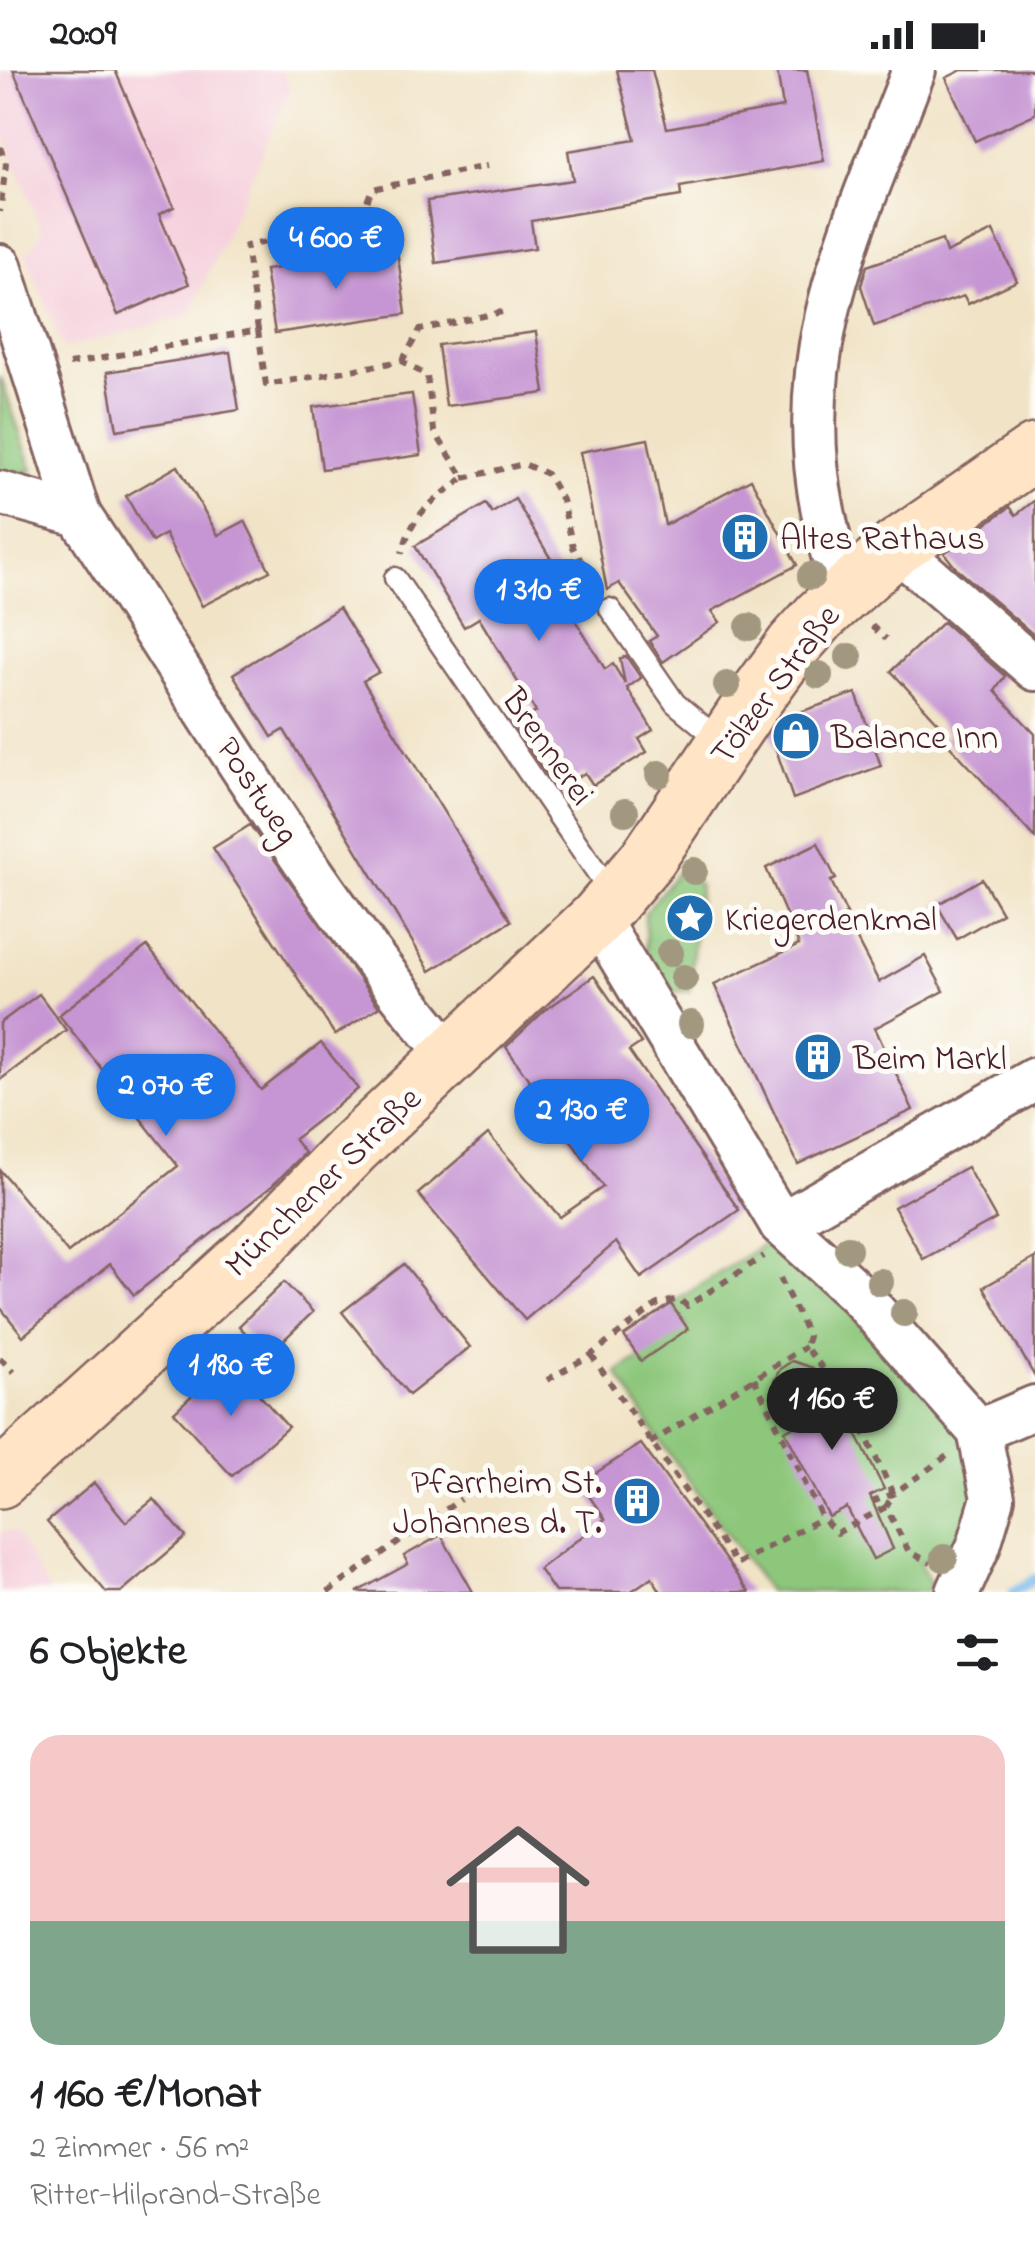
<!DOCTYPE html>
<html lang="de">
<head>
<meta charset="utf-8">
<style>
  body { margin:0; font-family:"Indie Flower",sans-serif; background:#f6f6f6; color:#202124; height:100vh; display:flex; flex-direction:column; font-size:38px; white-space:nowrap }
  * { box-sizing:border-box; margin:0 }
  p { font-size:32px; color:#757577 }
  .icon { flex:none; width:55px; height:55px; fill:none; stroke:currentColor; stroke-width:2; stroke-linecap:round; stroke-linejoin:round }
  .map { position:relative; height:1522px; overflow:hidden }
  .panel { display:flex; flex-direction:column; background:#fff; flex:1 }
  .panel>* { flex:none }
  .price { position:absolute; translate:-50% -85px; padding:0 22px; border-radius:35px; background:#1a73e8; color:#fff; font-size:32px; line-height:65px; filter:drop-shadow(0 2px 5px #0008) }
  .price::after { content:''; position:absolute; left:50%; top:60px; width:30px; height:22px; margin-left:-15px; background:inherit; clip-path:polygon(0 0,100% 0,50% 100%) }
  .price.active { background:#222; color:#fff }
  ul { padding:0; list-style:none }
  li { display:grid; align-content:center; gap:20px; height:530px; padding:0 30px }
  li+li { border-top:2px solid #e0e0e0 }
  li span { display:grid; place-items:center; height:310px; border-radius:30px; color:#555 }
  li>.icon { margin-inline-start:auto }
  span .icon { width:180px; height:180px; fill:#fffc; stroke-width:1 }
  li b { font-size:42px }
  h2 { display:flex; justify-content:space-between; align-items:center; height:120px; padding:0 30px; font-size:42px }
  .status { display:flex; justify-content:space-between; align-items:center; height:70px; padding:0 50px; background:#fff; direction:ltr }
  .status svg { height:28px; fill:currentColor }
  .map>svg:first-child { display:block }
  .built { fill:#f5cfdc }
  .green { fill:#8dc77c; stroke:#6c7354; stroke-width:2.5 }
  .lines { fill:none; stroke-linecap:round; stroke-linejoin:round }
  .stream { stroke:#77b7eb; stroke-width:10 }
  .building { fill:#c695d3 }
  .service-casing { stroke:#846461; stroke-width:25 }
  .minor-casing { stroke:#846461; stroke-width:48 }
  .secondary-casing { stroke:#846461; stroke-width:60 }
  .path { stroke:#846461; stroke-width:6; stroke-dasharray:8 8; stroke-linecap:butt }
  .service { stroke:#fff; stroke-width:20 }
  .minor { stroke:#fff; stroke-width:42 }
  .secondary { stroke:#ffe4c6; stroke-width:55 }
  .tree { fill:#a29880 }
  .labels { text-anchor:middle; stroke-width:10; stroke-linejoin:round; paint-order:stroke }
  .poi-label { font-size:35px; fill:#4a1f2b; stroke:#fdfcf7; text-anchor:start }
  .street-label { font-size:35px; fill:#4a1f2b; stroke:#fdfcf7 }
</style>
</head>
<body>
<div class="status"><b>20:09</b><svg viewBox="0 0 49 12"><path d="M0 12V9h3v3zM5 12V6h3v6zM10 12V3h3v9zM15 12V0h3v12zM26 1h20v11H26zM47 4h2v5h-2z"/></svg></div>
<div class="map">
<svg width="1035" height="1522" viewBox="0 0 1035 1522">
  <rect width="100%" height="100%" fill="#fdfcf7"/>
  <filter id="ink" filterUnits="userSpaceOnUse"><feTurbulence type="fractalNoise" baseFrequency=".01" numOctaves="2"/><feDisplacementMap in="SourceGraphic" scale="20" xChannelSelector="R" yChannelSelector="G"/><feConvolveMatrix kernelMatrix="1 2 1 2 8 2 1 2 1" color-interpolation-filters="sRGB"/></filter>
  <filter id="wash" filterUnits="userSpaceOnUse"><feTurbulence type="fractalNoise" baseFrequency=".0048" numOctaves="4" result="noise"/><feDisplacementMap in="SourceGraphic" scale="40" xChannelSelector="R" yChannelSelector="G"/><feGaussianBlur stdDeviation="2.25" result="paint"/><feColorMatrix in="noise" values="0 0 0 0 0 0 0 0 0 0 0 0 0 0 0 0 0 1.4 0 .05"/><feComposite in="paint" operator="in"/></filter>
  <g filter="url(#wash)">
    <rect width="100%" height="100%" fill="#f1e3c6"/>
    <!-- built -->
    <g class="built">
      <path d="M 0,0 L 282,0 L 290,21 L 189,246 L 63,278 L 26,184 L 42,162 L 0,54 Z"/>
      <path d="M 0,1462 L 15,1462 L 50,1522 L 0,1522 Z"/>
    </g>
    <!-- green -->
    <g class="green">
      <path d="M 0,306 L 33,401 L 0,405 Z"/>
      <path d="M 680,799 L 700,815 L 689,921 L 660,922 L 646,896 L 645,843 Z"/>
      <path d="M 775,1173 L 828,1220 L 964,1363 L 979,1406 L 971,1467 L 920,1493 L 933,1518 L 924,1522 L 769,1522 L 657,1367 L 617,1303 L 687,1258 L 671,1234 L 764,1174 Z"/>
    </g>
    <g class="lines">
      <!-- stream -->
      <path class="stream" d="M 1013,1522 L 1035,1509"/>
    </g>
    <g id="blocks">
      <!-- building -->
      <g class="building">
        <path d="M 13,0 L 115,0 L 174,137 L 159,144 L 189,214 L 118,245 Z"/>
        <path d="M 617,0 L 652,0 L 667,58 L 783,37 L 777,0 L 807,0 L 824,91 L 680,117 L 681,126 L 531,151 L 535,178 L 436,193 L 427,131 L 573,110 L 568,81 L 635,70 Z"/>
        <path d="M 962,0 L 1035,0 L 1035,44 L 975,71 L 946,8 Z"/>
        <path d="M 993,161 L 1017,211 L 968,234 L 964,226 L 874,256 L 861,216 L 867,196 L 942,170 L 946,183 Z"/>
        <path d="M 397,180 L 406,244 L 275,263 L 265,200 Z"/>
        <path d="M 536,262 L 545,323 L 446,336 L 438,275 Z"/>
        <path d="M 230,282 L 239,340 L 117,360 L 107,302 Z"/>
        <path d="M 412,324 L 421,385 L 322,399 L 313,337 Z"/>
        <path d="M 648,369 L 665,455 L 751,409 L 797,495 L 712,541 L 720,552 L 663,592 L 649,571 L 657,566 L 619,513 L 607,520 L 580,382 Z"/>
        <path d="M 178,396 L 218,465 L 245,451 L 270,501 L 202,536 L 165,464 L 152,472 L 126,426 Z"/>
        <path d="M 515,429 L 579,536 L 570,541 L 605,599 L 613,594 L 625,614 L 620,589 L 626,586 L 641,608 L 627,618 L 653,660 L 639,669 L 647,682 L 593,715 L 585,703 L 557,720 L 513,656 L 536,642 L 479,548 L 464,557 L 415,476 L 486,434 L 492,443 Z"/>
        <path d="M 1035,430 L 1035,566 L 956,498 L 944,483 L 1010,437 L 1016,445 Z"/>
        <path d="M 339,538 L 379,602 L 363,611 L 511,851 L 430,901 L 284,660 L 272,667 L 233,604 Z"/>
        <path d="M 943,552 L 1005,606 L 995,621 L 1035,664 L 1035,768 L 944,669 L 949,664 L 891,601 Z"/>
        <path d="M 856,623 L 881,696 L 793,729 L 770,662 L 779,649 Z"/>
        <path d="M 250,755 L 379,937 L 335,965 L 213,778 Z"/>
        <path d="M 818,773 L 836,809 L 831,811 L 847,844 L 844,845 L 879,912 L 925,886 L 944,921 L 875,958 L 913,1040 L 798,1094 L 714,914 L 799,875 L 766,798 Z"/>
        <path d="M 982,809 L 1002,843 L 957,869 L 937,835 Z"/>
        <path d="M 147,876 L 261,1020 L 321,973 L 358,1019 L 294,1069 L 305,1083 L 272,1116 L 134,1225 L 110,1194 L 23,1266 L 0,1237 L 0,1100 L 68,1183 L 178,1096 L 59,945 Z"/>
        <path d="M 594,906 L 641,973 L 629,981 L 739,1140 L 641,1208 L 616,1172 L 525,1250 L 418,1124 L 488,1064 L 560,1147 L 603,1117 L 506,977 L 544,941 Z"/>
        <path d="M 39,924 L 66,960 L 0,1010 L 0,953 Z"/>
        <path d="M 967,1097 L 996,1149 L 923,1189 L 894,1137 Z"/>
        <path d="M 1035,1188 L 1035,1307 L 984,1217 Z"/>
        <path d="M 404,1194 L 470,1277 L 409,1325 L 342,1242 Z"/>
        <path d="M 284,1212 L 313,1242 L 267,1286 L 239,1256 Z"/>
        <path d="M 671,1234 L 688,1259 L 641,1291 L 624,1266 Z"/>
        <path d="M 229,1291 L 288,1357 L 232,1406 L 174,1342 Z"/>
        <path d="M 792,1291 L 813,1298 L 832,1335 L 840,1332 L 884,1419 L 870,1426 L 893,1479 L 873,1489 L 847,1438 L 829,1447 L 785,1361 L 794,1356 L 778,1328 L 783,1326 L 774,1311 L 780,1299 Z"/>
        <path d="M 641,1374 L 749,1522 L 661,1522 L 652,1507 L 630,1522 L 555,1522 L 539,1499 L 605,1449 L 580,1413 Z"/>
        <path d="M 94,1413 L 126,1452 L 154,1429 L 186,1467 L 121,1522 L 106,1522 L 47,1452 Z"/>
        <path d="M 441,1465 L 473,1522 L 357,1522 L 408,1494 L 404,1486 Z"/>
      </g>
    </g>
  </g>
  <g filter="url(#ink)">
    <use href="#blocks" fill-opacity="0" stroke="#846461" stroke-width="2.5"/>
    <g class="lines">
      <!-- service casing -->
      <g class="service-casing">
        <g id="service">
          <path d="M 395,508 L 612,824"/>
          <path d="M 610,539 L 675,633 L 723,673"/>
        </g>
      </g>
      <!-- minor casing -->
      <g class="minor-casing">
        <g id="minor">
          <path d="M 0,196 L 79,445"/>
          <path d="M 0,423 L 79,445 C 200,627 310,820 451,986"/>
          <path d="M 896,478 L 1035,599"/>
          <path d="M 847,521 C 833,495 829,469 823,441 C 789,276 858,149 914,0"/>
          <path d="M 597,848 L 781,1154 L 859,1225 L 979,1361 L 993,1428 L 979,1475 L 958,1522"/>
          <path d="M 781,1154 L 1035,1009"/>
          <path d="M 979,1361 L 1035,1337"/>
        </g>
      </g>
      <!-- secondary casing -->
      <g class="secondary-casing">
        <path id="secondary" d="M 0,1410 L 255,1179 L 352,1079 L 597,848 L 649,787 L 754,630 L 794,575 L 821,545 L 896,478 L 1035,382"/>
      </g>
      <!-- path -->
      <g class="path">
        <path d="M 0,77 L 6,94 L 0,142"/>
        <path d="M 258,260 L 246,176 L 358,154 L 372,119 L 487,96"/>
        <path d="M 402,291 L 420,260 L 502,242"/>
        <path d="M 69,294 L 258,260 L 266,315 L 402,291 L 427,306 L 434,361 L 464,408 C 432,432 413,442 402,483"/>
        <path d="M 464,408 L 524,394 L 547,404 L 562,430 L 573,477 L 598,519"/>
        <path d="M 872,556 L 886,569"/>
        <path d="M 780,1208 L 808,1266 L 805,1277 L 849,1330 L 893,1424 L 886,1437 L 909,1482 L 931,1493"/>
        <path d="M 591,1285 L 736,1494 L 822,1448"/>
        <path d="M 0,1288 L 14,1302"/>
        <path d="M 754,1308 L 822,1448 L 837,1463 L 886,1437"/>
        <path d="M 547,1310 L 591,1285 L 658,1234 L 679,1229 L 687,1236 L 764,1186"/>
        <path d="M 650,1373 L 805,1277"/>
        <path d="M 872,1432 L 893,1424 L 947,1386"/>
        <path d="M 328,1522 L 461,1429"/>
      </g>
      <!-- service -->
      <use href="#service" class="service"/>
      <!-- minor -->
      <use href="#minor" class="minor"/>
      <!-- secondary -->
      <use href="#secondary" class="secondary"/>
    </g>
    <!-- trees -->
    <g class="tree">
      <circle cx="811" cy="506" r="14"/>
      <circle cx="749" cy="557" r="14"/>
      <circle cx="849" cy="587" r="14"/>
      <circle cx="819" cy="605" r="14"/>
      <circle cx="727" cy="615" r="14"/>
      <circle cx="659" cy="704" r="14"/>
      <circle cx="625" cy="742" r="14"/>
      <circle cx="694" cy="801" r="14"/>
      <circle cx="670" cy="883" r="14"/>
      <circle cx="684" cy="908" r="14"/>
      <circle cx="691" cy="954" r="14"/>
      <circle cx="848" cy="1179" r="14"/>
      <circle cx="880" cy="1212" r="14"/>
      <circle cx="904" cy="1243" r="14"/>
      <circle cx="944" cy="1488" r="14"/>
    </g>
  </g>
  <!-- icons -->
  <defs>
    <g id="building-disc" transform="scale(2.5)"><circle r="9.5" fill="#1f6fb2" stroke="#fdfcf7"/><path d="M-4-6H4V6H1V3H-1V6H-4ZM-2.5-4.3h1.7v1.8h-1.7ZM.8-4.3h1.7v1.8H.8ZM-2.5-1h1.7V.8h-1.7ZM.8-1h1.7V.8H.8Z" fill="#fff"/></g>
    <g id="shop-disc" transform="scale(2.5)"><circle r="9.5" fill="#1f6fb2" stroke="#fdfcf7"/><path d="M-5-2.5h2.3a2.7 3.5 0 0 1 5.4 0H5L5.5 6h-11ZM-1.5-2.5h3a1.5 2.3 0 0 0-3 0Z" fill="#fff"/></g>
    <g id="sight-disc" transform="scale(2.5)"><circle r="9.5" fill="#1f6fb2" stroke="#fdfcf7"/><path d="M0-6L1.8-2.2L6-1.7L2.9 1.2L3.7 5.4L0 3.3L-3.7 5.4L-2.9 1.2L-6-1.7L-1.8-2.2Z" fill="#fff"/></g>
  </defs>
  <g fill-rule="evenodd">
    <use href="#building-disc" x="745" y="467"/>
    <use href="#shop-disc" x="796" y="666"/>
    <use href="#sight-disc" x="690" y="848"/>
    <use href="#building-disc" x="818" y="987"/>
    <use href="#building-disc" x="637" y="1431"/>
  </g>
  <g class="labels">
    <!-- poi labels -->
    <g class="poi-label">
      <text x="780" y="479">Altes Rathaus</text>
      <text x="831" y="678">Balance Inn</text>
      <text x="725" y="860">Kriegerdenkmal</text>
      <text x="853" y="999">Beim Markl</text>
      <text x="602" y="1423" text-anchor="end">Pfarrheim St.<tspan x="602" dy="40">Johannes d. T.</tspan></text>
    </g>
    <!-- street labels -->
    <g class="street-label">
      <text transform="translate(774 614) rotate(-53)" y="12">Tölzer Straße</text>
      <text transform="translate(549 676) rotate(55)" y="12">Brennerei</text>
      <text transform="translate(259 720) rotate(56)" y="12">Postweg</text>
      <text transform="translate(322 1111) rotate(-44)" y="12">Münchener Straße</text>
    </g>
  </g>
</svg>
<b class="price" style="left:336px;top:222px">4 600 €</b>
<b class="price" style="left:539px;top:574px">1 310 €</b>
<b class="price" style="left:166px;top:1069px">2 070 €</b>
<b class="price" style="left:582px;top:1094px">2 130 €</b>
<b class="price" style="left:231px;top:1349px">1 180 €</b>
<b class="price active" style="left:832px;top:1383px">1 160 €</b>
</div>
<section class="panel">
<h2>6 Objekte<svg class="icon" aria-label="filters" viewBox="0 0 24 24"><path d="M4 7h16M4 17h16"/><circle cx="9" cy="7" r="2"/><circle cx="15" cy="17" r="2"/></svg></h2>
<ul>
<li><span style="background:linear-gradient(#f6c9c9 60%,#7fa58c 0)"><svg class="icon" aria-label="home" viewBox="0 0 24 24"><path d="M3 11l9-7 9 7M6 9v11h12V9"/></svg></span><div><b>1 160 €/Monat</b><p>2 Zimmer · 56 m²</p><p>Ritter-Hilprand-Straße</p></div></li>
</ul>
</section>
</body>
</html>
